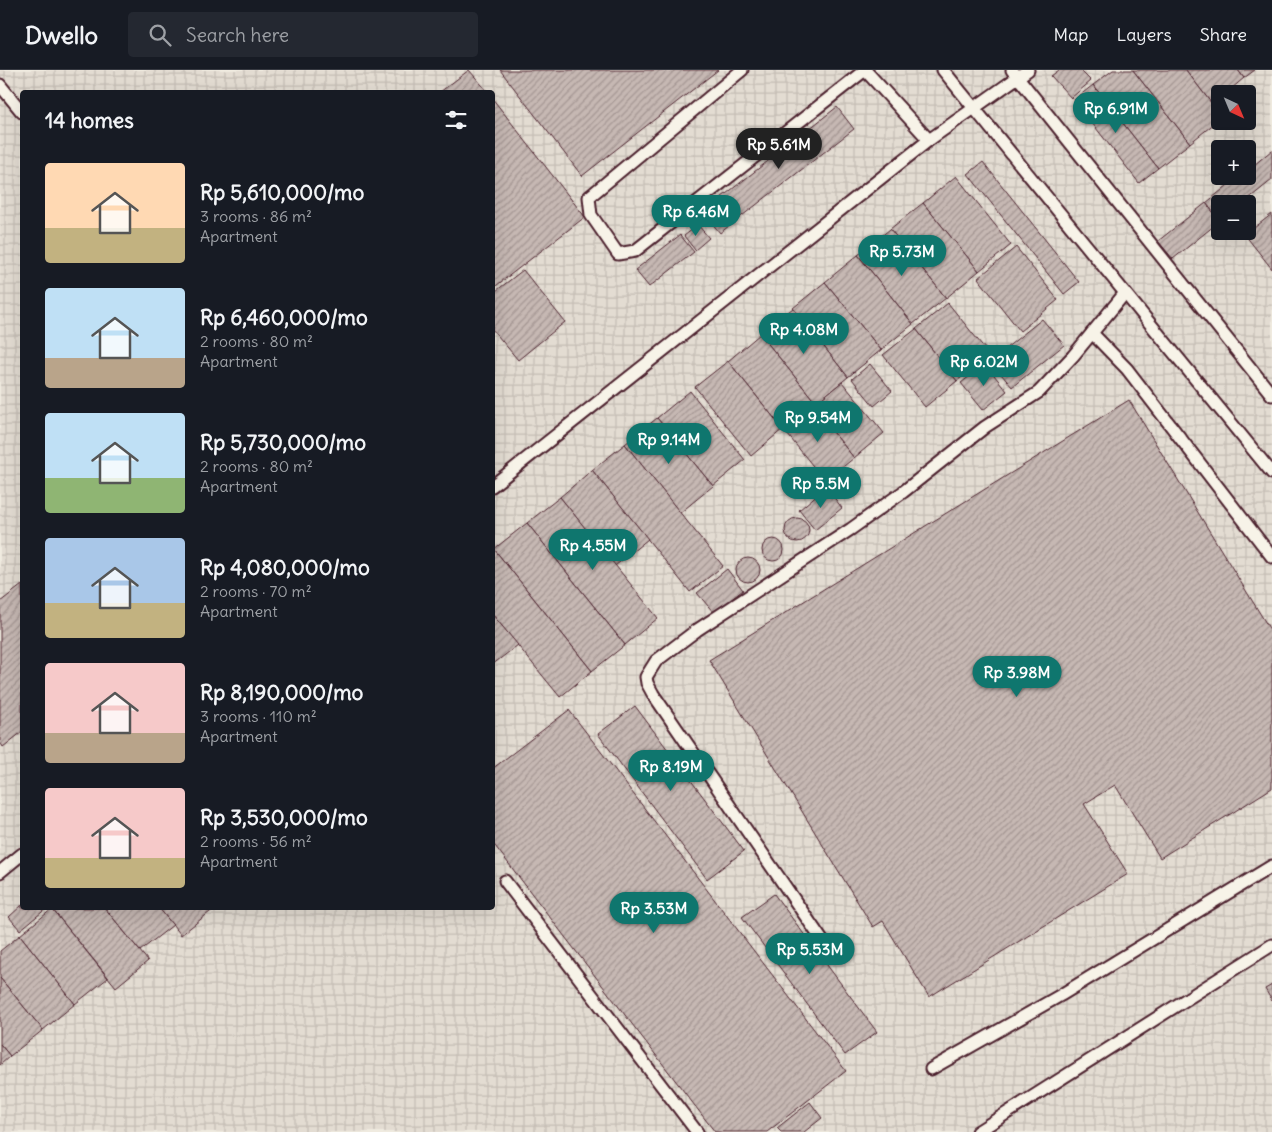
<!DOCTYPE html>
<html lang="en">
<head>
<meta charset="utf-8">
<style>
  body { margin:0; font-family:Delius,sans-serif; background:#242831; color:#f1f3f6; height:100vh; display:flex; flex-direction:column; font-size:19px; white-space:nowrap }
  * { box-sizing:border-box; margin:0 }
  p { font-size:16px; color:#9ea1a6 }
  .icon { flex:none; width:28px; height:28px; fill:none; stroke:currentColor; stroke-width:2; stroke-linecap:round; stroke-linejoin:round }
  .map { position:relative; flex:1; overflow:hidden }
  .details { position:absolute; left:20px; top:20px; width:475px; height:820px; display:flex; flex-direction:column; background:#171b24; border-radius:5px; box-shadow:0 5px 20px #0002 }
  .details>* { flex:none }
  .needle { width:32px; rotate:136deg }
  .fabs { position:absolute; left:1211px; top:15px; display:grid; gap:10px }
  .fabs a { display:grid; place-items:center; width:45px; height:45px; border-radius:5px; background:#171b24; box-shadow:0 5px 20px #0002; font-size:25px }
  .price { position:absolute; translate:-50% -42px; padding:0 11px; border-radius:18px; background:#0f766e; color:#fff; font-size:16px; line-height:32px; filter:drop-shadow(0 1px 2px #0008) }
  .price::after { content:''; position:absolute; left:50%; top:30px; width:15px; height:11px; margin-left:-8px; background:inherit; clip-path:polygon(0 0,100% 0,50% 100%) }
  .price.current { background:#222; color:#fff }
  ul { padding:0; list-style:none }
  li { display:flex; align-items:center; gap:15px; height:125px; padding:0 25px }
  li span { display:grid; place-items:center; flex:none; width:140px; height:100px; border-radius:5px; color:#555 }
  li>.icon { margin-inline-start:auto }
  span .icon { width:60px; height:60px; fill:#fffc; stroke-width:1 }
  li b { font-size:21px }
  h2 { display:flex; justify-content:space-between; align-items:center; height:60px; padding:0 25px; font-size:21px }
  header { display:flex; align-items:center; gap:30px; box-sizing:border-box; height:70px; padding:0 25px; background:#171b24; border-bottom:1px solid #363941 }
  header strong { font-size:24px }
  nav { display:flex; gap:28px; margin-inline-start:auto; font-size:18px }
  .search { width:350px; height:45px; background:#242831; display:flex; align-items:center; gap:12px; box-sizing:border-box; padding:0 18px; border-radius:5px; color:#9ea1a6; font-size:19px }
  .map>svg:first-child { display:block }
  .industrial { fill:url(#industrial-grid); fill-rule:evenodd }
  .building { fill:url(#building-hatch); stroke:#4a1f2b }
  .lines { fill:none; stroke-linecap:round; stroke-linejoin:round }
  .service-casing { stroke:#4a1f2b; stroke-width:15 }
  .service { stroke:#f7f3e8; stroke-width:11 }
</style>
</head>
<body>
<header>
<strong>Dwello</strong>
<div class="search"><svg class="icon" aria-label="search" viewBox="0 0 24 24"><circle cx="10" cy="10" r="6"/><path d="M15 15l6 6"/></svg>Search here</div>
<nav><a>Map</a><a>Layers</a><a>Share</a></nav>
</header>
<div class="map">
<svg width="1272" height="1062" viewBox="0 0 1272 1062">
  <defs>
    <pattern id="industrial-grid" width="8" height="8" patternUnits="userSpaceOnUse" patternTransform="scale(1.25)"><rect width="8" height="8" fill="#e3dcd2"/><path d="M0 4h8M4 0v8" fill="none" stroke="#c4bcb4"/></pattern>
    <pattern id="building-hatch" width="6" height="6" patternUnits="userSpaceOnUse" patternTransform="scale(1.25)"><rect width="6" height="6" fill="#c6b8b3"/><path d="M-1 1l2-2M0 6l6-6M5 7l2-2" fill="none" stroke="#a39592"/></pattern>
  </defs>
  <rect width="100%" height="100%" fill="#f0ebe0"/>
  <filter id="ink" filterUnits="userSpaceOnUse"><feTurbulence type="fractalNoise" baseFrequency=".02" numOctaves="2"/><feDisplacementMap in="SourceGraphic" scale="10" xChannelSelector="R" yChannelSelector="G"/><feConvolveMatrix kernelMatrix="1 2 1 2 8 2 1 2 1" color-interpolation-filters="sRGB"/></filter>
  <g filter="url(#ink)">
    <!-- industrial -->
    <path class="industrial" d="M 0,0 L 1272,0 L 1272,1062 L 0,1062 ZM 22,22 L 492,22 L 492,838 L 22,838 ZM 1220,24 L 1248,24 L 1248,51 L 1220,51 ZM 1220,79 L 1248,79 L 1248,106 L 1220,106 ZM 1220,134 L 1248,134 L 1248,161 L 1220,161 Z"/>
    <!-- building -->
    <g class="building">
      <path d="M 469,0 L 488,22 L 440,22 Z"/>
      <path d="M 500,0 L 718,0 L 582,106 Z"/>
      <path d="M 1059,0 L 1080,0 L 1091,11 L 1071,28 L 1051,6 Z"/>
      <path d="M 1113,0 L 1133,0 L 1190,73 L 1158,98 L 1093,15 Z"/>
      <path d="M 1133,0 L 1186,0 L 1220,44 L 1220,49 L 1190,73 Z"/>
      <path d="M 1186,0 L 1238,0 L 1244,8 L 1225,24 L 1220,24 L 1220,28 L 1212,34 Z"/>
      <path d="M 1238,0 L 1255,0 L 1244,8 Z"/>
      <path d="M 1093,15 L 1158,98 L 1139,113 L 1074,30 Z"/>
      <path d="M 492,28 L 585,147 L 492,219 Z"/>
      <path d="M 837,37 L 854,59 L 720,163 L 703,142 Z"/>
      <path d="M 1272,80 L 1272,110 L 1242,134 L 1220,134 L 1220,151 L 1206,133 L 1239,106 L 1248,106 L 1248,100 Z"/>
      <path d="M 983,92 L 1079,212 L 1064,224 L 968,104 Z"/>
      <path d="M 956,106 L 1011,175 L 979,201 L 923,133 Z"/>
      <path d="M 923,133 L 979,201 L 946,228 L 890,159 Z"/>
      <path d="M 1206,133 L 1220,151 L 1173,189 L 1158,171 Z"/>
      <path d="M 1272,144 L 1272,199 L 1245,165 Z"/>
      <path d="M 698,155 L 709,168 L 695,180 L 684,166 Z"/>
      <path d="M 890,159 L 946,228 L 913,254 L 858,185 Z"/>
      <path d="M 680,165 L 694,182 L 649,217 L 635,200 Z"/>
      <path d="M 1016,177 L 1058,230 L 1020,261 L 978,208 Z"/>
      <path d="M 858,185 L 913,254 L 881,280 L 825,212 Z"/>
      <path d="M 523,200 L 565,252 L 518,290 L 492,259 L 492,224 Z"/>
      <path d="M 825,212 L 881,280 L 848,307 L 793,238 Z"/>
      <path d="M 948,233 L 990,285 L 957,311 L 916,259 Z"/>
      <path d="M 793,238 L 848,307 L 816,333 L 760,264 Z"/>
      <path d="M 1042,249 L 1064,275 L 1012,317 L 990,291 Z"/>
      <path d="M 916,259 L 957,311 L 925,337 L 883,285 Z"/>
      <path d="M 760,264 L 816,333 L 783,359 L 728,291 Z"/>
      <path d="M 728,291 L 783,359 L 751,386 L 695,317 Z"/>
      <path d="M 870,294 L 892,321 L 874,336 L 852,309 Z"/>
      <path d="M 985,294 L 1007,321 L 983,340 L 961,313 Z"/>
      <path d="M 842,312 L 884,363 L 854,388 L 812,336 Z"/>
      <path d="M 690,321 L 745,390 L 713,416 L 657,348 Z"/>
      <path d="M 1129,330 L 1272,563 L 1272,718 L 1160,788 L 1115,715 L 1084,734 L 1128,804 L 929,927 L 883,851 L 873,857 L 709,590 Z"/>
      <path d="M 812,336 L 854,388 L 825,411 L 783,359 Z"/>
      <path d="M 657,348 L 713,416 L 680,443 L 625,374 Z"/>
      <path d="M 625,374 L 723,496 L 690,522 L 592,400 Z"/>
      <path d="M 592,400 L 648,469 L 615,496 L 560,427 Z"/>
      <path d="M 826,417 L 842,438 L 815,460 L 799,440 Z"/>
      <path d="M 560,427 L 658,548 L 625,575 L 527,453 Z"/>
      <circle cx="797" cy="460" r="12"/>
      <path d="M 527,453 L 625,575 L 592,601 L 494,479 Z"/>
      <circle cx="773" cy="480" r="11"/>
      <path d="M 494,479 L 592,601 L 560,627 L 492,544 L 492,481 Z"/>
      <circle cx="748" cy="500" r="12"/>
      <path d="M 727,499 L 743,520 L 714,543 L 697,523 Z"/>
      <path d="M 22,515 L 22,662 L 3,677 L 0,672 L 0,532 Z"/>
      <path d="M 492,544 L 518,575 L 492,595 Z"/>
      <path d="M 635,636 L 744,781 L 707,809 L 598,664 Z"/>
      <path d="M 569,640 L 846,1001 L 767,1062 L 715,1062 L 492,772 L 492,699 Z"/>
      <path d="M 774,824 L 877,962 L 845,985 L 742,847 Z"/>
      <path d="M 22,835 L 22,838 L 47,838 L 20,860 L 9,847 Z"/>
      <path d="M 54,838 L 105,838 L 148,891 L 116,917 L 52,839 Z"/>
      <path d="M 105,838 L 159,838 L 173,855 L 140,881 Z"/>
      <path d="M 159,838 L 215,838 L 181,865 Z"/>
      <path d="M 52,839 L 108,908 L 75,934 L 20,865 Z"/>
      <path d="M 20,865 L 75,934 L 43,960 L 0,908 L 0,881 Z"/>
      <path d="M 0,908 L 43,960 L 10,986 L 0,974 Z"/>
      <path d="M 1272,915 L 1272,931 L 1265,919 Z"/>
      <path d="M 0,974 L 10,986 L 0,995 Z"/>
      <path d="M 810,1032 L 822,1048 L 804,1062 L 781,1062 L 777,1058 Z"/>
    </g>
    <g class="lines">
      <!-- service casing -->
      <g class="service-casing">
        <g id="service">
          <path d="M 742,0 L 589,127 L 591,145 L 618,184 L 635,181 L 865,0 L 929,70"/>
          <path d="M 943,0 L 1272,403"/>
          <path d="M 1012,0 L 1272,325"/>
          <path d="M 0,15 L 22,42"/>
          <path d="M 1092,263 L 1127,299 L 1272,487"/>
          <path d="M 492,416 L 929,70 L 1028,0"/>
          <path d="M 0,802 L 22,784"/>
          <path d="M 505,811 L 697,1062"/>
          <path d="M 826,876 L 653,624 L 647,613 L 646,607 L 656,591 L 697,560 L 851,459 L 903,422 L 985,357 L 1039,322 L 1073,286 L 1125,223"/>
          <path d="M 931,999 L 1061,925 L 1272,796"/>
          <path d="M 977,1062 L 1272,875"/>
        </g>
      </g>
      <!-- service -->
      <use href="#service" class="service"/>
    </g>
  </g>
</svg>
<div class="fabs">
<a><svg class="needle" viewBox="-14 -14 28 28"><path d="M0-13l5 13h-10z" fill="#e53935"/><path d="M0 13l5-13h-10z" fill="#9ea1a6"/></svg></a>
<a>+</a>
<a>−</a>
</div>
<b class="price" style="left:1116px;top:64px">Rp 6.91M</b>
<b class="price current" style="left:779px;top:100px">Rp 5.61M</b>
<b class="price" style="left:696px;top:167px">Rp 6.46M</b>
<b class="price" style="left:902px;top:207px">Rp 5.73M</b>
<b class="price" style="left:804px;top:285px">Rp 4.08M</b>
<b class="price" style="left:984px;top:317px">Rp 6.02M</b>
<b class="price" style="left:818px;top:373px">Rp 9.54M</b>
<b class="price" style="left:669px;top:395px">Rp 9.14M</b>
<b class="price" style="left:821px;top:439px">Rp 5.5M</b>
<b class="price" style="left:593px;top:501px">Rp 4.55M</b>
<b class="price" style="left:1017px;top:628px">Rp 3.98M</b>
<b class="price" style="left:671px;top:722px">Rp 8.19M</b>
<b class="price" style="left:654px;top:864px">Rp 3.53M</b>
<b class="price" style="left:810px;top:905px">Rp 5.53M</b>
<section class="details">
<h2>14 homes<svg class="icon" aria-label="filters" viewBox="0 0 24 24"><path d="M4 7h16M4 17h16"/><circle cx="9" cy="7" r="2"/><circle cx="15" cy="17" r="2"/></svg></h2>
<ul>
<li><span style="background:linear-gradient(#ffd9b3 65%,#c2b280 0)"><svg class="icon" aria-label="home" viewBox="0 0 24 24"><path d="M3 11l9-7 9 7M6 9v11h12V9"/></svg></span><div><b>Rp 5,610,000/mo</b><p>3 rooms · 86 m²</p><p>Apartment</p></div></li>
<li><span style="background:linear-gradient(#bfe0f5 70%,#b9a48a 0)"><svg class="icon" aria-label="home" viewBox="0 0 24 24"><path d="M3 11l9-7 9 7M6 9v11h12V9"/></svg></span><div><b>Rp 6,460,000/mo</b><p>2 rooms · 80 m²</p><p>Apartment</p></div></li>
<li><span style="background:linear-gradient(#bfe0f5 65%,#8fb573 0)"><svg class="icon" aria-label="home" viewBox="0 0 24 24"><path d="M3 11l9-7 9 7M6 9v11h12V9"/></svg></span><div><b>Rp 5,730,000/mo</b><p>2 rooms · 80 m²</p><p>Apartment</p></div></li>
<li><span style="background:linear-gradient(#a9c7e8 65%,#c2b280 0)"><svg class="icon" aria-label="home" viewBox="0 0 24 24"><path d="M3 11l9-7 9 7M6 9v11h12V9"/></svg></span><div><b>Rp 4,080,000/mo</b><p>2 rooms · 70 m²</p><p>Apartment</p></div></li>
<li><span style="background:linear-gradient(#f6c9c9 70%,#b9a48a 0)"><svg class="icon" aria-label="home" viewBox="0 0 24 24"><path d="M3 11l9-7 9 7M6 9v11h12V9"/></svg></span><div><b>Rp 8,190,000/mo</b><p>3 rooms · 110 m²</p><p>Apartment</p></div></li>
<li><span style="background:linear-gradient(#f6c9c9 70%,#c2b280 0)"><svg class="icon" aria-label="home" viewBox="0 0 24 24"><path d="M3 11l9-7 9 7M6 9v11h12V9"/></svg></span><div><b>Rp 3,530,000/mo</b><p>2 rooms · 56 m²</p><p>Apartment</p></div></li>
</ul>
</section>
</div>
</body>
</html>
